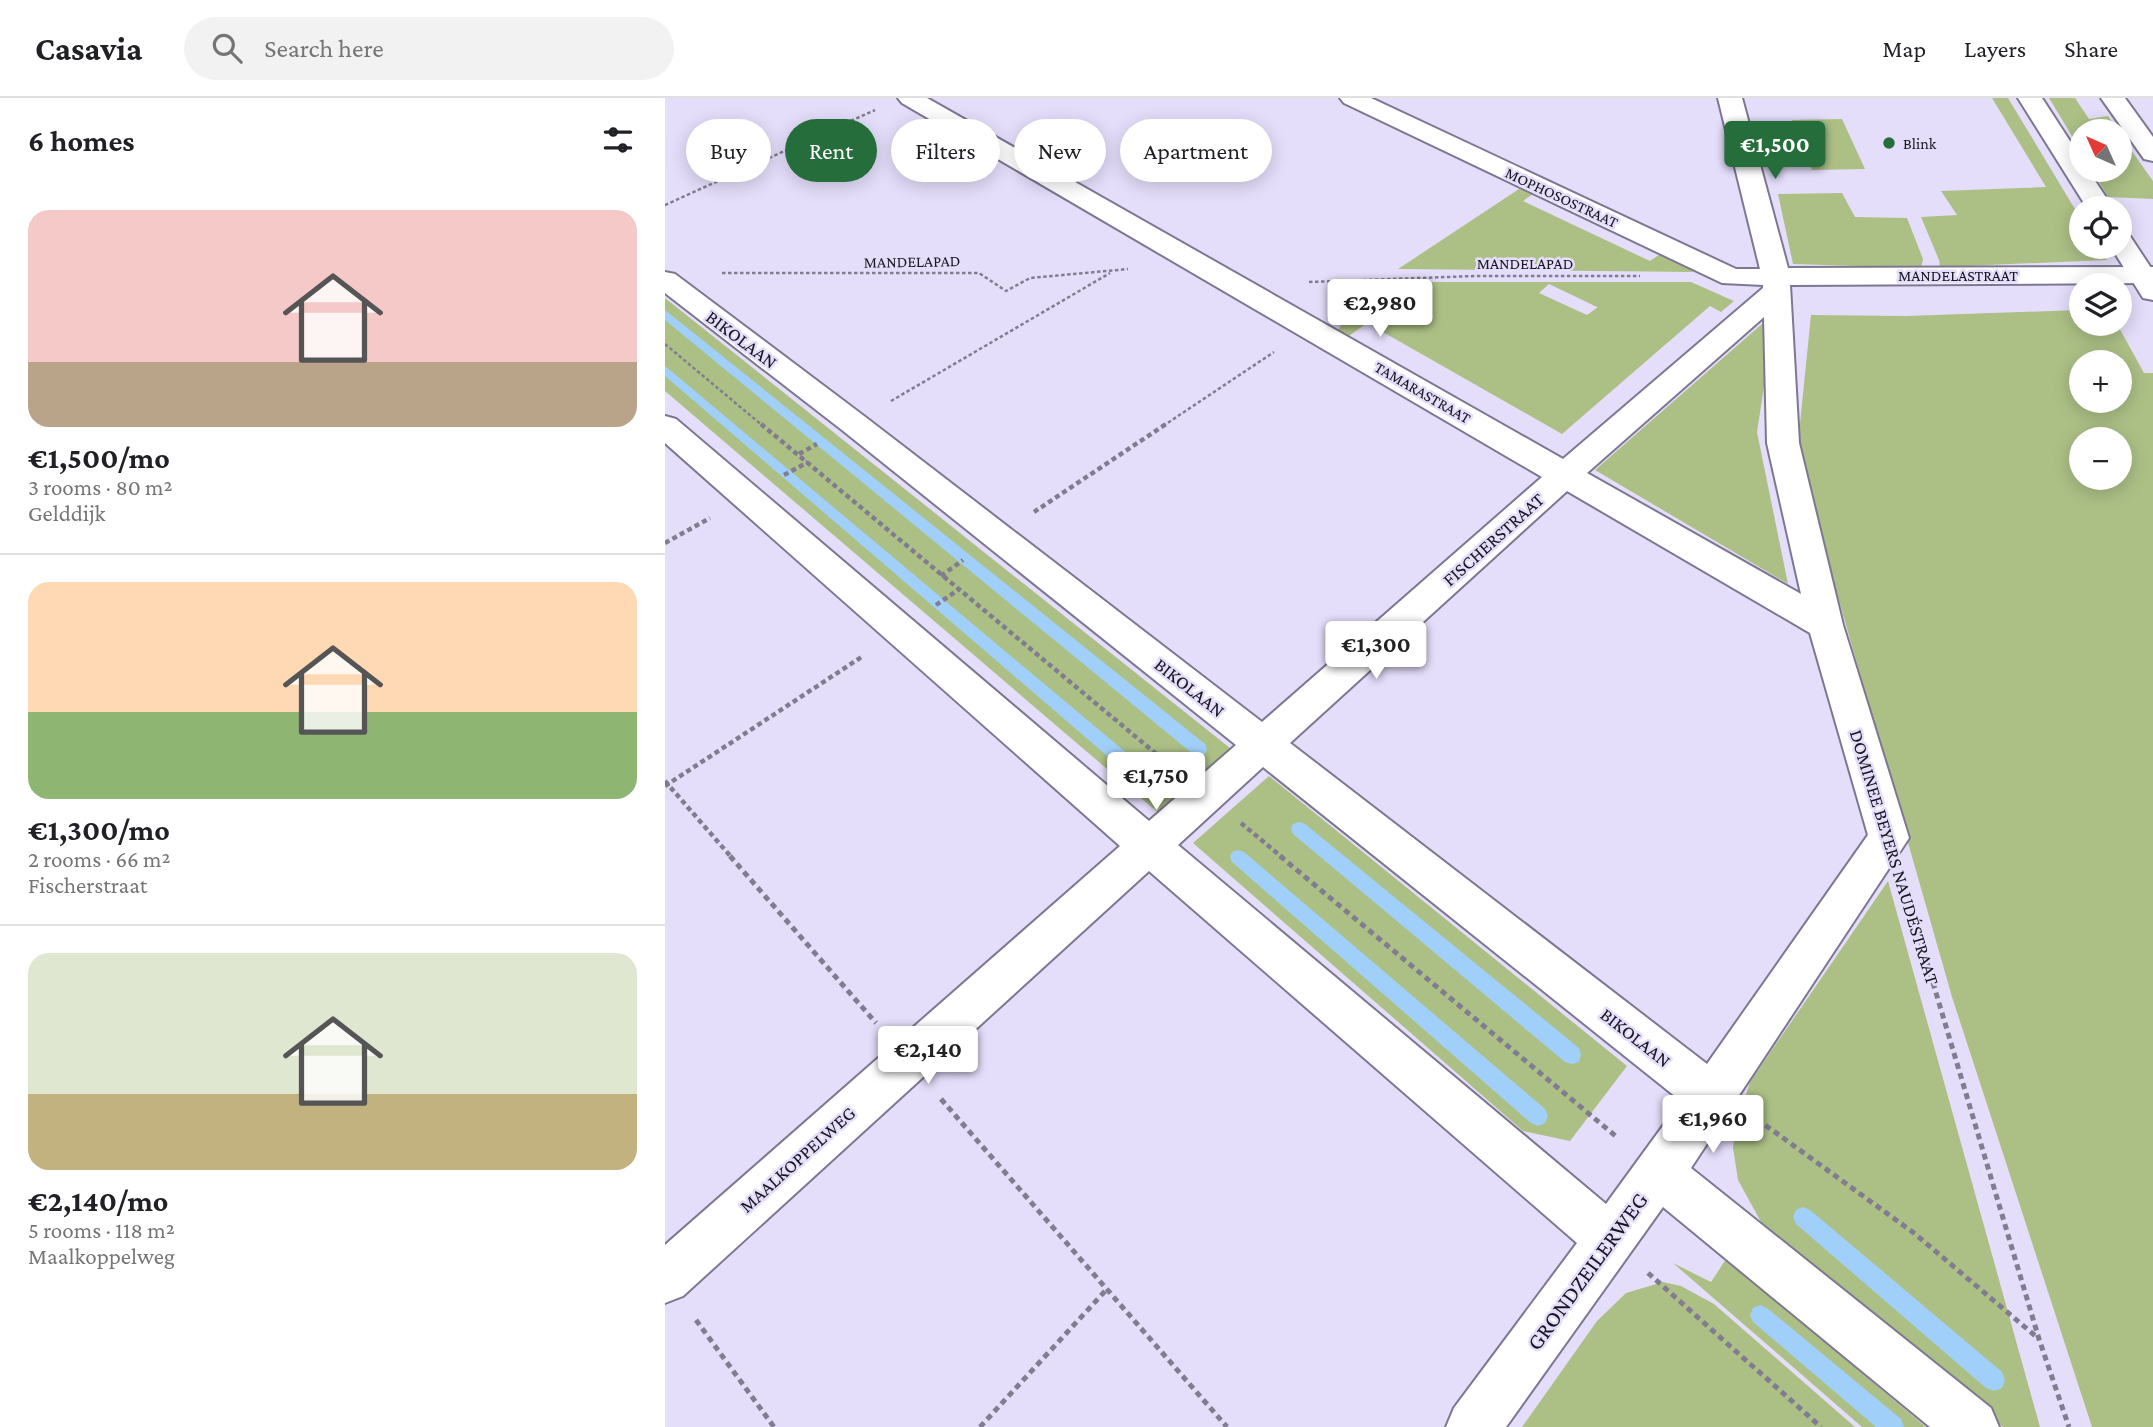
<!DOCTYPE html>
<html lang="en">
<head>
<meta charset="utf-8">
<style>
  body { margin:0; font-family:"Crimson Pro",serif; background:#f2f2f2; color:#202124; height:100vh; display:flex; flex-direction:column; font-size:26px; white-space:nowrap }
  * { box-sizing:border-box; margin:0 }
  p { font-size:23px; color:#757577 }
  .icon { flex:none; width:38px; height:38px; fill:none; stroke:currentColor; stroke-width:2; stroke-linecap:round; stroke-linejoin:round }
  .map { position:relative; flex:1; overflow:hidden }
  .sheet { display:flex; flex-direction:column; background:#fff; width:665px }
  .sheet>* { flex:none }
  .top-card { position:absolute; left:21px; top:21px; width:665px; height:63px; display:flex; gap:14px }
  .needle { width:46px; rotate:315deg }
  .controls { position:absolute; left:1404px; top:21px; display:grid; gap:14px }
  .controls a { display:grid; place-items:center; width:63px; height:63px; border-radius:50%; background:#fff; box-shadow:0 4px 18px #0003; font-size:35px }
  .price { position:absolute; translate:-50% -60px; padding:0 16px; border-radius:7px; background:#fff; color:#222; font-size:23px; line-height:46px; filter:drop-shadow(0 2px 4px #0008) }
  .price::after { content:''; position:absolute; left:50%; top:42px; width:21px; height:16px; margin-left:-10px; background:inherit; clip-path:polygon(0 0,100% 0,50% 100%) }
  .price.on { background:#256d3b; color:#fff }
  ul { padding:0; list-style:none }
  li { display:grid; align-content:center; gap:14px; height:371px; padding:0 28px }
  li+li { border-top:2px solid #e0e0e0 }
  li span { display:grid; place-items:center; height:217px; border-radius:21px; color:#555 }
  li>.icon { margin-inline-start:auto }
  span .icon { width:126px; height:126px; fill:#fffc; stroke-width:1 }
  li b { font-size:30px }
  h2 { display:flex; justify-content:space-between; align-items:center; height:84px; padding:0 28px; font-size:30px }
  .pill { padding:0 24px; border-radius:32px; background:#fff; box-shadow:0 4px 18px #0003; font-size:24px; line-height:63px }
  .pill.on { background:#256d3b; color:#fff }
  header { display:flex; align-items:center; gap:42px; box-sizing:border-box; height:98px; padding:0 35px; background:#fff; border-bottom:2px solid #e0e0e0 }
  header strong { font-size:33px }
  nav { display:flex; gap:38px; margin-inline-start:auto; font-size:24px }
  .search { width:490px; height:63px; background:#f2f2f2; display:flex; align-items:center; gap:18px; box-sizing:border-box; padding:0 24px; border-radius:38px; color:#757577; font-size:26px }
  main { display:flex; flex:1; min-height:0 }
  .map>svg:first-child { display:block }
  .green { fill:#acc086; fill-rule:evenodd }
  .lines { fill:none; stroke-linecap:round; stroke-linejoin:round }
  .stream { fill:#a0d0fa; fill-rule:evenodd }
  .street-casing { stroke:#7d7791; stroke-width:4 }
  .secondary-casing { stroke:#7d7791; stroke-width:4 }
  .path-far2 { stroke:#817c90; stroke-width:2.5; stroke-dasharray:3.5 2.5; stroke-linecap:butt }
  .path-far1 { stroke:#817c90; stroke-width:4.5; stroke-dasharray:5 3.5; stroke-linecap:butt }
  .path { stroke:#817c90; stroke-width:5; stroke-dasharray:6 4.5; stroke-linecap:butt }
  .street { fill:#fff; fill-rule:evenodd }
  .secondary { fill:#fff; fill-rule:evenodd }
  .poi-dot { fill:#256d3b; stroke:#e5defb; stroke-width:2.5 }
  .labels { text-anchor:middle; stroke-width:5; stroke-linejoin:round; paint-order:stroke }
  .far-poi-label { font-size:16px; fill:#17151f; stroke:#e5defb; text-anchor:start }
  .far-street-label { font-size:16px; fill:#17151f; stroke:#e5defb }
  .street-label { font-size:19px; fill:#17151f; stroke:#e5defb }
  .near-street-label { font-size:23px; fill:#17151f; stroke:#e5defb }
</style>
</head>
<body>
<header>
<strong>Casavia</strong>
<div class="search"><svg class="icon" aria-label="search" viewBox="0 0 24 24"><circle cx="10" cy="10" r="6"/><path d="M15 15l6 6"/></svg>Search here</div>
<nav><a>Map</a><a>Layers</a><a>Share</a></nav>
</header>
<main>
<section class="sheet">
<h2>6 homes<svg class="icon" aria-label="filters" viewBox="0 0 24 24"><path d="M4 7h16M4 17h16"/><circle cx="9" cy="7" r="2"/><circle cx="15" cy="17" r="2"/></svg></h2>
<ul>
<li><span style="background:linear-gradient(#f6c9c9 70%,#b9a48a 0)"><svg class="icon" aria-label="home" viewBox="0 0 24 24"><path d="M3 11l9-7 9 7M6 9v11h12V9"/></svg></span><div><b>€1,500/mo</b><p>3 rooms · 80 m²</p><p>Gelddijk</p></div></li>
<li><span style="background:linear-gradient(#ffd9b3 60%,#8fb573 0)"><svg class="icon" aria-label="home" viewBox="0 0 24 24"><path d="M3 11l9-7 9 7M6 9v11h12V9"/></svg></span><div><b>€1,300/mo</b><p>2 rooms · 66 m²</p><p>Fischerstraat</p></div></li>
<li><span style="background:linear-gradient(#dfe7d0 65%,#c2b280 0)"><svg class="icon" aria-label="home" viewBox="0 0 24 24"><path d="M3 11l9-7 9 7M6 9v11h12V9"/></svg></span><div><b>€2,140/mo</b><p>5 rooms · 118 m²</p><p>Maalkoppelweg</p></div></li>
</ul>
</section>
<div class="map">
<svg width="1488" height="1329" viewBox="0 0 1488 1329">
  <rect width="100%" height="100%" fill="#e5defb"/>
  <!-- green -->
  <g class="green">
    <path d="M 1327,0 L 1343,0 L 1416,121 L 1416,149 L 1433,149 L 1442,162 L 1275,169 L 1274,162 L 1256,119 L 1292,117 L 1276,93 L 1381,89 Z"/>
    <path d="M 1384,0 L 1410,0 L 1424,21 L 1443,18 L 1453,33 L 1416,33 L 1416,53 Z"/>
    <path d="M 1177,21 L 1200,71 L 1147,72 L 1127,22 Z"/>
    <path d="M 1454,35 L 1488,83 L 1488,101 L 1443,99 L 1427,72 L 1454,72 Z"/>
    <path d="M 854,91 L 868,96 L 858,103 L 985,163 L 1001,152 L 1034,167 L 1027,174 L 733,171 Z"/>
    <path d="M 1177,95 L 1190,119 L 1242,120 L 1258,161 L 1256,170 L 1128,166 L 1113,96 Z"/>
    <path d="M 715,184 L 1026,184 L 1069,203 L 1056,214 L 1045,208 L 897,336 L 702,225 L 684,238 L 673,232 L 676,227 L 661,220 ZM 884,186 L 932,209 L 933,209 L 922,217 L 874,195 Z"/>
    <path d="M 0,200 L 570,654 L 497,718 L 0,293 Z"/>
    <path d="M 1416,212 L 1416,226 L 1452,226 L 1479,275 L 1488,275 L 1488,1329 L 1427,1329 L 1287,899 L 1132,355 L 1146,217 L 1241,218 ZM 1416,264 L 1454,264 L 1454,303 L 1416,303 ZM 1416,341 L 1454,341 L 1454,380 L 1416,380 Z"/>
    <path d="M 1098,225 L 1108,230 L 1092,334 L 1123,486 L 930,372 Z"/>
    <path d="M 604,678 L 962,968 L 905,1043 L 858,1033 L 528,745 Z"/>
    <path d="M 1223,783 L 1375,1329 L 1338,1329 L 1107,1144 L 1073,1082 L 1068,1050 L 1071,1027 L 1085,984 Z"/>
    <path d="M 1061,1161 L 1261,1329 L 1197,1329 L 1008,1165 L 1046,1184 Z"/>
    <path d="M 998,1184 L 1016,1188 L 1049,1206 L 1190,1329 L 857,1329 L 932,1223 L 961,1195 Z"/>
  </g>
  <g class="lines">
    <!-- stream -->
    <g class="stream">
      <path d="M 0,212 L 540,646 L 542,651 L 540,656 L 528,656 L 0,222 Z"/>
      <path d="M 0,268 L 495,683 L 497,688 L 495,693 L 489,695 L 483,693 L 0,278 Z"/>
      <path d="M 634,724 L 640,726 L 914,950 L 916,957 L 914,964 L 907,966 L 900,964 L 628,736 L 626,731 L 628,726 Z"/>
      <path d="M 573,752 L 579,754 L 880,1011 L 883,1018 L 880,1025 L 873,1028 L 866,1025 L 567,764 L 565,759 L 567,754 Z"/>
      <path d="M 1138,1109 L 1145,1112 L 1337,1274 L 1340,1282 L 1337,1290 L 1329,1293 L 1321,1290 L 1131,1126 L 1128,1119 L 1131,1112 Z"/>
      <path d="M 1095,1207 L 1102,1210 L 1236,1321 L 1239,1329 L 1211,1329 L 1088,1224 L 1085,1217 L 1088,1210 Z"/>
    </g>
    <!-- street casing -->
    <g class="street-casing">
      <g id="street">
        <path d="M 233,0 L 262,0 L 898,361 L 1098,190 L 1098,187 L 1057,185 L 679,5 L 675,0 L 706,0 L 1071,171 L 1095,171 L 1053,0 L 1077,0 L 1123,170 L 1488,169 L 1488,185 L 1125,187 L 1134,345 L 1178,527 L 1244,740 L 1026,1070 L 1326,1310 L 1334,1329 L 1265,1329 L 998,1109 L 841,1329 L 781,1329 L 789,1310 L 912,1145 L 484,773 L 18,1198 L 0,1205 L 0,1147 L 455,748 L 0,345 L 0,318 L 11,321 L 484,723 L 571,647 L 177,332 L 0,195 L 0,174 L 10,176 L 199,318 L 597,624 L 877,379 L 237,5 ZM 1099,219 L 1102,345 L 1136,496 L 922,375 ZM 902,393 L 1145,535 L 1203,737 L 1042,966 L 625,645 ZM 598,669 L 1016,1003 L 941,1106 L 513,747 Z"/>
        <path d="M 1436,0 L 1460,0 L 1488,39 L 1488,63 L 1479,61 Z"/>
      </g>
    </g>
    <!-- secondary casing -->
    <g class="secondary-casing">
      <g id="secondary">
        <path d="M 1353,0 L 1377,0 L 1416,60 L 1416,72 L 1423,72 L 1448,110 L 1422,110 Z"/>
        <path d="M 1454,133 L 1463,135 L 1488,173 L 1488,202 L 1478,200 L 1446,149 L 1454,149 Z"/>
      </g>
    </g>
    <!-- path-far2 -->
    <g class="path-far2">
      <path d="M 0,107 L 210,12"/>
      <path d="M 57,175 L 314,175 L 341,193 L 365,180 L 463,171"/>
      <path d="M 644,184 L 810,178 L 975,178"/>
      <path d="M 0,246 L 98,328"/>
      <path d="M 226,303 L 445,175"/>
      <path d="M 498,328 L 609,254"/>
    </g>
    <!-- path-far1 -->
    <g class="path-far1">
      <path d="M 96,326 L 507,669"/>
      <path d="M 134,356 L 152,346"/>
      <path d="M 119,377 L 143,364"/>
      <path d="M 369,414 L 501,326"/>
      <path d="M 0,445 L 45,420"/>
      <path d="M 276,478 L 298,462"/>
      <path d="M 271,507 L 293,492"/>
      <path d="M 0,683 L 67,760"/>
      <path d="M 0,688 L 198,558"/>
      <path d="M 576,725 L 618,760"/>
    </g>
    <!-- path -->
    <g class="path">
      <path d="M 65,758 L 211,925"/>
      <path d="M 615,758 L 953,1040"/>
      <path d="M 1241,794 L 1374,1241 L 1404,1329"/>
      <path d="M 276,1001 L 562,1329"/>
      <path d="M 1092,1021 L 1249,1135 L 1374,1241"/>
      <path d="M 983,1175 L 1156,1329"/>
      <path d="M 31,1222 L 109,1329"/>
      <path d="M 315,1329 L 442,1191"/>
    </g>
    <!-- street -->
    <use href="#street" class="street"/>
    <!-- secondary -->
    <use href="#secondary" class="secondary"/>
  </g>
  <!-- markers -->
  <circle class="poi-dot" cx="1224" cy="45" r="7"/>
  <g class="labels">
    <!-- far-poi labels -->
    <g class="far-poi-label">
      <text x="1238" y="51">Blink</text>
    </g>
    <!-- far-street labels -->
    <g class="far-street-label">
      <text transform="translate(897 99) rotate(25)" y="6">MOPHOSOSTRAAT</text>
      <text transform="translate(247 163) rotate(-1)" y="6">MANDELAPAD</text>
      <text x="860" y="171">MANDELAPAD</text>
      <text x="1293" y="183">MANDELASTRAAT</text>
      <text transform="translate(758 294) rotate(30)" y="6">TAMARASTRAAT</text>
    </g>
    <!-- street labels -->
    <g class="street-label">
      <text transform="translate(77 241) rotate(37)" y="7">BIKOLAAN</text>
      <text transform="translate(828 441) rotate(-42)" y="7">FISCHERSTRAAT</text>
      <text transform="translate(525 589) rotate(38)" y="7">BIKOLAAN</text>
      <text transform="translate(1230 759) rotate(73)" y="7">DOMINEE BEYERS NAUDÉSTRAAT</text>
      <text transform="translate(971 939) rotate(38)" y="7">BIKOLAAN</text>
      <text transform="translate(132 1061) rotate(-42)" y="7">MAALKOPPELWEG</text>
    </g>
    <!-- near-street labels -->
    <g class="near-street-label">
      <text transform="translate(922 1173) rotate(-54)" y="8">GRONDZEILERWEG</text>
    </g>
  </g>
</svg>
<div class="controls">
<a><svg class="needle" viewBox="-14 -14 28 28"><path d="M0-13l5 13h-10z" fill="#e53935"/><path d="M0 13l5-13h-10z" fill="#757577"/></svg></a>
<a><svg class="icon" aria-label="locate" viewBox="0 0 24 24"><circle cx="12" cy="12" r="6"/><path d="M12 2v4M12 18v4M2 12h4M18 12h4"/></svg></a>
<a><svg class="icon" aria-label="layers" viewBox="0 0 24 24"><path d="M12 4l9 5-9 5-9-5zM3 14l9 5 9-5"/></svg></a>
<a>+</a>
<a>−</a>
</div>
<b class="price on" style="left:1110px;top:83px">€1,500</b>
<b class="price" style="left:715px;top:241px">€2,980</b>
<b class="price" style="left:711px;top:583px">€1,300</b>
<b class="price" style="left:491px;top:714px">€1,750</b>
<b class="price" style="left:263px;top:988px">€2,140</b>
<b class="price" style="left:1048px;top:1057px">€1,960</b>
<div class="top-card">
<a class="pill">Buy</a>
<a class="pill on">Rent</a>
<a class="pill">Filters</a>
<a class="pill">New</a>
<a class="pill">Apartment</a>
</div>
</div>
</main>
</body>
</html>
